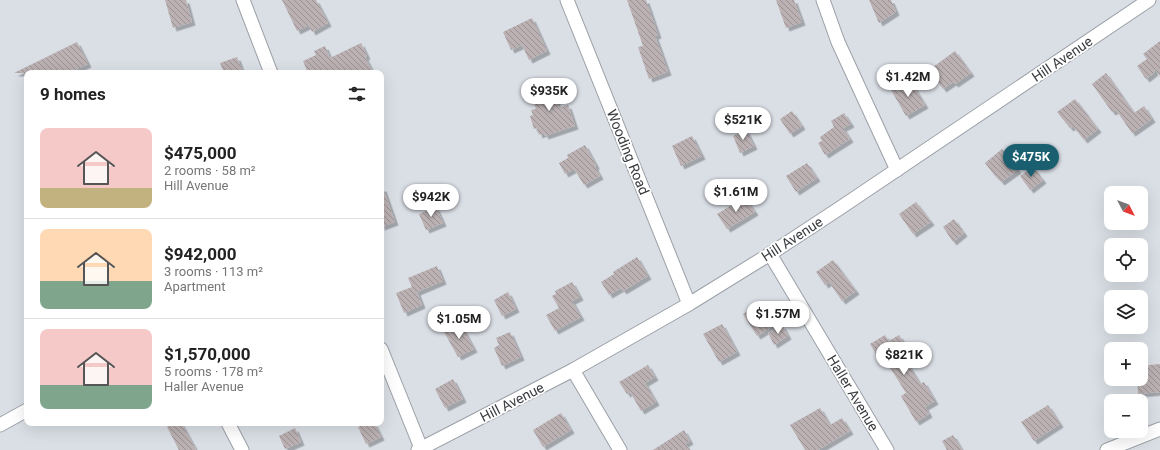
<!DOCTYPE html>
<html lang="en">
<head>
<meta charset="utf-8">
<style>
  body { margin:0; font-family:Roboto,sans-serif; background:#f6f6f6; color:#222; height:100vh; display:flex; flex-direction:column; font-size:15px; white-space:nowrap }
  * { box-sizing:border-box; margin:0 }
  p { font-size:13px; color:#767676 }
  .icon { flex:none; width:22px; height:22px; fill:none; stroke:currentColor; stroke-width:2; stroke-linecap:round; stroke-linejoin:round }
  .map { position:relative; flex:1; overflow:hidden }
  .panel { position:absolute; left:24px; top:70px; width:360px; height:356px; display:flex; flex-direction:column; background:#fff; border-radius:8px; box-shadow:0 4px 16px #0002 }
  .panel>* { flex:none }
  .needle { width:26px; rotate:132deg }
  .tools { position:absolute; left:1104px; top:186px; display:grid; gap:8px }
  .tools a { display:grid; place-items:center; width:44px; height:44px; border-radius:8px; background:#fff; box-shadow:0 4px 16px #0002; font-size:20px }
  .price { position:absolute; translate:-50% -34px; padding:0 9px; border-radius:14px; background:#fff; color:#222; font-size:13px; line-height:26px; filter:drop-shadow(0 1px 2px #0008) }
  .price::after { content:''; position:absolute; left:50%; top:24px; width:12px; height:9px; margin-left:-6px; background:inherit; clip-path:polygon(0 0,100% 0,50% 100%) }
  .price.on { background:#195f70; color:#fff }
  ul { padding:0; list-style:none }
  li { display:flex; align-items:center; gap:12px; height:100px; padding:0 16px }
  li+li { border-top:1px solid #e0e0e0 }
  li span { display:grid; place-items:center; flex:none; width:112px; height:80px; border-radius:8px; color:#555 }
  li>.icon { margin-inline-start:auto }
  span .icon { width:48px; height:48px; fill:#fffc; stroke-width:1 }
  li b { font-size:17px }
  h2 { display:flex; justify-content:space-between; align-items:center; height:48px; padding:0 16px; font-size:17px }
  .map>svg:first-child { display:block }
  .building { fill:url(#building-back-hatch); filter:url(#shadow) }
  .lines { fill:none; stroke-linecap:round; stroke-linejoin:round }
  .street-casing { stroke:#9ba0a7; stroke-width:15 }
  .street { stroke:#fff; stroke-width:13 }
  .labels { text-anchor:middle; stroke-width:3.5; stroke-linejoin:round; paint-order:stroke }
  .street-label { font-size:14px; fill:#3a3c3f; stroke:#fff }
</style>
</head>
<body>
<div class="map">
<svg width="1160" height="450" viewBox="0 0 1160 450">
  <defs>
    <pattern id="building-back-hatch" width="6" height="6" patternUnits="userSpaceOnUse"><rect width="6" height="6" fill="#bbb1b3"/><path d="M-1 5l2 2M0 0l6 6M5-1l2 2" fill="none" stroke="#999193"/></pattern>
    <filter id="shadow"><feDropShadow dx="3.5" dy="3.5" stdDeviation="0" flood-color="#0004"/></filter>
  </defs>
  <rect width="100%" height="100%" fill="#dadfe6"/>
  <!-- building -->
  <g class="building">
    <path d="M 165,0 L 186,0 L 192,22 L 173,28 Z"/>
    <path d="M 282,0 L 316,0 L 328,23 L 312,32 L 309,25 L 297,31 Z"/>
    <path d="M 627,0 L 646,0 L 658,35 L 655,36 L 668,72 L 649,79 L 638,47 L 643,46 Z"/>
    <path d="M 776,0 L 794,0 L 802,22 L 786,28 Z"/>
    <path d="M 869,0 L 891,0 L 896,12 L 879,23 Z"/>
    <path d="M 532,18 L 547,51 L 529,60 L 522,45 L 511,50 L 503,32 Z"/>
    <path d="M 1160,41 L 1160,76 L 1155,69 L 1154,70 L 1155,72 L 1146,79 L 1137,66 L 1147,59 L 1143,54 Z"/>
    <path d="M 77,42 L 88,64 L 68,73 L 14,73 Z"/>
    <path d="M 361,43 L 367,56 L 365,57 L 373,73 L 308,73 L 303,61 L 316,55 L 314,51 L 325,46 L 330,58 Z"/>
    <path d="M 955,51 L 971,73 L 955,84 L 953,82 L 943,89 L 929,70 Z"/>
    <path d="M 237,57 L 243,73 L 224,73 L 220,63 Z"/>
    <path d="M 1106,73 L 1134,113 L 1144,106 L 1152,119 L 1132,133 L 1116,110 L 1112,112 L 1092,84 Z"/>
    <path d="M 909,79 L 925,105 L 906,116 L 891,90 Z"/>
    <path d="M 551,84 L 559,108 L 568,105 L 575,126 L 545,136 L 544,133 L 539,135 L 537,128 L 534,129 L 530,116 L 533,115 L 531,110 L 536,109 L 530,91 Z"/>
    <path d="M 1075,99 L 1098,129 L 1084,140 L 1073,126 L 1070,128 L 1057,112 Z"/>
    <path d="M 792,111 L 802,126 L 790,134 L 780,119 Z"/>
    <path d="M 844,113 L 851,124 L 843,128 L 850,139 L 825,155 L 818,143 L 822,141 L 820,137 L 834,127 L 831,121 Z"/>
    <path d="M 746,130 L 754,146 L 740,153 L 733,136 Z"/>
    <path d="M 692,136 L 702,156 L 681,166 L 672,146 Z"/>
    <path d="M 585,145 L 596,165 L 595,167 L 600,176 L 584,185 L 574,169 L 565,174 L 559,163 L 568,158 L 567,155 Z"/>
    <path d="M 1002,149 L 1018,170 L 1001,182 L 997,177 L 995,176 L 985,163 Z"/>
    <path d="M 807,163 L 817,178 L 796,192 L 786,176 Z"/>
    <path d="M 1033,167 L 1043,180 L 1030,190 L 1020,176 Z"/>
    <path d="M 381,188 L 383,188 L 395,222 L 381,227 Z"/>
    <path d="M 745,197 L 755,212 L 727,229 L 717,214 Z"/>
    <path d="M 916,202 L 931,222 L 913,234 L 899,214 Z"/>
    <path d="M 436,207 L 443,223 L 426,230 L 419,214 Z"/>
    <path d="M 954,219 L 964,233 L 953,242 L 943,227 Z"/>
    <path d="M 637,257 L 648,276 L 623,291 L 621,288 L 609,295 L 601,282 L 614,274 L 613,272 Z"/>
    <path d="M 833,260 L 856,291 L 842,301 L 829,282 L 825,285 L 816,272 Z"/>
    <path d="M 437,266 L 443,281 L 417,292 L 422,305 L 404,313 L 396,293 L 412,287 L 408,278 Z"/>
    <path d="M 572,282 L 580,297 L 572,301 L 581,317 L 555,331 L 546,315 L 559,308 L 552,296 L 556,294 L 555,291 Z"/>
    <path d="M 508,292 L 516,309 L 502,316 L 494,300 Z"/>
    <path d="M 761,302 L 775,325 L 757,336 L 743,314 Z"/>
    <path d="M 460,323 L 474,349 L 458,357 L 444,332 Z"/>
    <path d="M 722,324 L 737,352 L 719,362 L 703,334 Z"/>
    <path d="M 782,325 L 788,336 L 774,345 L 768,333 Z"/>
    <path d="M 510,332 L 521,357 L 502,366 L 494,348 L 499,345 L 496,338 Z"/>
    <path d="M 885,335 L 889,341 L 899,335 L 905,345 L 899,349 L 920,384 L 924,382 L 935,401 L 925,407 L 929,414 L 916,422 L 901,396 L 906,393 L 884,358 L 880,361 L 870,344 Z"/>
    <path d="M 1160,364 L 1160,392 L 1138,394 L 1137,379 L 1141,379 L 1141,366 Z"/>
    <path d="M 648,365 L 655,377 L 645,383 L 656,402 L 641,411 L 630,392 L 627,394 L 619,382 Z"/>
    <path d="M 453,379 L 463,399 L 445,408 L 435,389 Z"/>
    <path d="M 1048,405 L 1060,424 L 1034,441 L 1021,422 Z"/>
    <path d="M 820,408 L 830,425 L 842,418 L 850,431 L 818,450 L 805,450 L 790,425 Z"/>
    <path d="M 561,413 L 571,430 L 543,447 L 533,430 Z"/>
    <path d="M 175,423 L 181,423 L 196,450 L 179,450 L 167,427 Z"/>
    <path d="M 367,423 L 374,423 L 381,437 L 366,444 L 358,427 Z"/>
    <path d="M 295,428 L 301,442 L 285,449 L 279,436 Z"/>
    <path d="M 684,430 L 690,441 L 685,444 L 690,450 L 653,450 Z"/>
    <path d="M 953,435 L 962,450 L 947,450 L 942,441 Z"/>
  </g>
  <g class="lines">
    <!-- street casing -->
    <g class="street-casing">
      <g id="street">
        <path d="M 243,0 L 271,73"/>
        <path d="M 567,0 L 689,304"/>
        <path d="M 823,0 L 838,42 L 897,170"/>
        <path d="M 770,254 L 887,450"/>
        <path d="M 381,349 L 421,448"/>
        <path d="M 573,370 L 620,450"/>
        <path d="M 228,423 L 242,450"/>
        <path d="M 0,425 L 27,410"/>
        <path d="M 418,450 L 573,370 L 689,304 L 770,254 L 840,208 L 1149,0"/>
        <path d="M 1107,450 L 1160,429"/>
      </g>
    </g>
    <!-- street -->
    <use href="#street" class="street"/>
  </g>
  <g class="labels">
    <!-- street labels -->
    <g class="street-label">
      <text transform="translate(1062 59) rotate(-34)" y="5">Hill Avenue</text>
      <text transform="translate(628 152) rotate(68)" y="5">Wooding Road</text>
      <text transform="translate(792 239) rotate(-33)" y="5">Hill Avenue</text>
      <text transform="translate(853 393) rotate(59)" y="5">Haller Avenue</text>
      <text transform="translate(512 402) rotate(-27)" y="5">Hill Avenue</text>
    </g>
  </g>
</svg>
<div class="tools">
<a><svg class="needle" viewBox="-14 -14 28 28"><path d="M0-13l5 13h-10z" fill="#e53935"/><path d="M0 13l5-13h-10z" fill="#767676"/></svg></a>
<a><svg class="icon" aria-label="locate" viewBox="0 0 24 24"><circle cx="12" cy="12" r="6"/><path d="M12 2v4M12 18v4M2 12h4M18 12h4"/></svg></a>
<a><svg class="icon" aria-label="layers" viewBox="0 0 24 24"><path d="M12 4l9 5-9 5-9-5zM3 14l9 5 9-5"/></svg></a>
<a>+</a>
<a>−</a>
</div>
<b class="price" style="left:908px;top:98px">$1.42M</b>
<b class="price" style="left:549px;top:112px">$935K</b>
<b class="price" style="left:743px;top:141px">$521K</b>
<b class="price on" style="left:1031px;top:178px">$475K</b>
<b class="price" style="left:736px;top:213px">$1.61M</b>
<b class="price" style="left:431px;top:218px">$942K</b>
<b class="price" style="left:778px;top:335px">$1.57M</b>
<b class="price" style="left:459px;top:340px">$1.05M</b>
<b class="price" style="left:904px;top:376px">$821K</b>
<section class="panel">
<h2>9 homes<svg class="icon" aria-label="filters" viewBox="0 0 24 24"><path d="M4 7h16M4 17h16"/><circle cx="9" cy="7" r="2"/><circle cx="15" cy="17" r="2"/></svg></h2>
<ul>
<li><span style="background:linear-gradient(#f6c9c9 75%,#c2b280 0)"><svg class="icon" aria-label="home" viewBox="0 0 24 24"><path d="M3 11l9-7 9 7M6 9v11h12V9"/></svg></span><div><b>$475,000</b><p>2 rooms · 58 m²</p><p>Hill Avenue</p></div></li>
<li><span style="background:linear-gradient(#ffd9b3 65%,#7fa58c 0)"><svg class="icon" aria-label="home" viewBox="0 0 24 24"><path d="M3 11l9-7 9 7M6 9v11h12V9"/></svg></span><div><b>$942,000</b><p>3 rooms · 113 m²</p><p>Apartment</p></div></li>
<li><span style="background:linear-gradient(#f6c9c9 70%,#7fa58c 0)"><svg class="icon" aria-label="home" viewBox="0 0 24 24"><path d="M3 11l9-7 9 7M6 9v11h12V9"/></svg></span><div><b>$1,570,000</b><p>5 rooms · 178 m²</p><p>Haller Avenue</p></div></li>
</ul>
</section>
</div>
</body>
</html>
